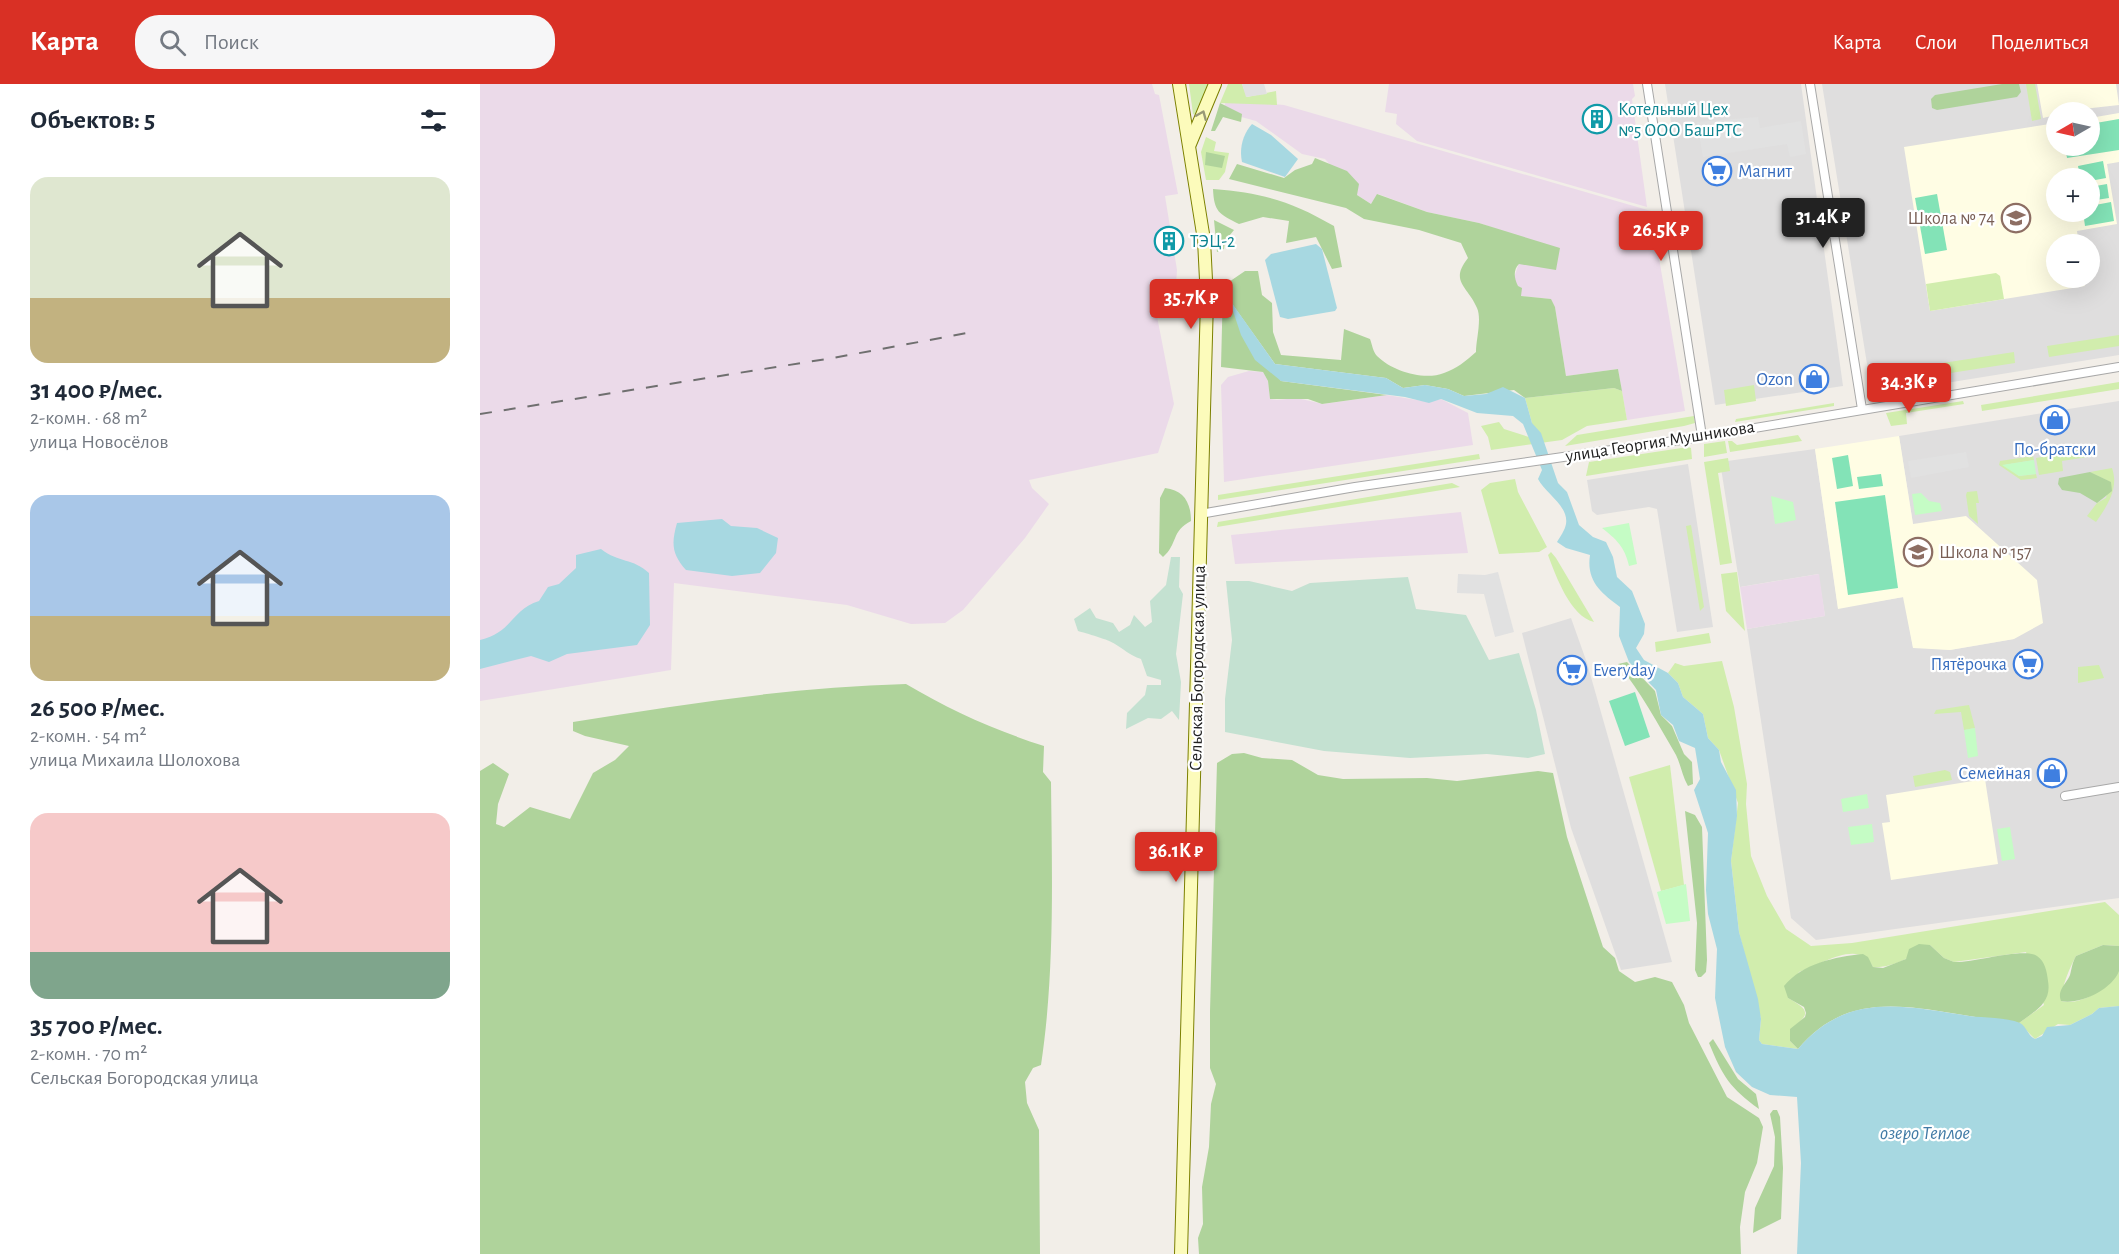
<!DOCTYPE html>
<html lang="ru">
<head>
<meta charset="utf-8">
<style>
  body { margin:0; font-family:"Alegreya Sans",sans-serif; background:#f6f6f7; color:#1f2937; height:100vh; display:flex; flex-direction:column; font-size:22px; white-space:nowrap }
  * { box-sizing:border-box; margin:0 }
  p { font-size:20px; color:#747a83 }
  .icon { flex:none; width:33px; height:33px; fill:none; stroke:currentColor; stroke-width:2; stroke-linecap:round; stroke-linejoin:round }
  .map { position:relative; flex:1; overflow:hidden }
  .sheet { display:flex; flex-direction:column; background:#fff; width:480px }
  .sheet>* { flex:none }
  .needle { width:39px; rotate:261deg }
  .controls { position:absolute; left:1566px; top:18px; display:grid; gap:12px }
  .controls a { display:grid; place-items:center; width:54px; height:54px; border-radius:50%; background:#fff; box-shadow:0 6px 24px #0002; font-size:30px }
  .price { position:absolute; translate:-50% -51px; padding:0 14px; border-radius:6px; background:#d93025; color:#fff; font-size:20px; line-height:39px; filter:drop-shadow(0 2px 3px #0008) }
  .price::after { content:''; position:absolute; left:50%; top:36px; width:18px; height:14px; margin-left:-9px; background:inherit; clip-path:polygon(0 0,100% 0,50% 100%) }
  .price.on { background:#222; color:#fff }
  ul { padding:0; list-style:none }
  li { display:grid; align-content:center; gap:12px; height:318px; padding:0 30px }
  li span { display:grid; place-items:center; height:186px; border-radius:18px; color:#555 }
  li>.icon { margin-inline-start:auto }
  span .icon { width:108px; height:108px; fill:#fffc; stroke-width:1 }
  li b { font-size:26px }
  h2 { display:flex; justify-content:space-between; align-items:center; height:72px; padding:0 30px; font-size:26px }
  header { display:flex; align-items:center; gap:36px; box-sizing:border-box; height:84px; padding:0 30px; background:#d93025; color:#fff }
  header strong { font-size:28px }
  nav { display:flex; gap:33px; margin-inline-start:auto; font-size:21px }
  .search { width:420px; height:54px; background:#f6f6f7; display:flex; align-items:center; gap:15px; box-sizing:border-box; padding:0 21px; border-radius:24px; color:#747a83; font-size:22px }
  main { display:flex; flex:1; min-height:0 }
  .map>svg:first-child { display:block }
  .residential { fill:#dfdede; fill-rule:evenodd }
  .industrial { fill:#ebdae9 }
  .education { fill:#fffde4; fill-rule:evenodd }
  .grass { fill:#d1edad }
  .forest { fill:#afd39b }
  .wetland { fill:#c4e1d1 }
  .park { fill:#c5fcc5 }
  .pitch { fill:#83e3b7 }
  .parking { fill:#e1e1e1 }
  .water { fill:#a7d8e1 }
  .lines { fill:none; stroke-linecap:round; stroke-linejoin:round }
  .street-casing { stroke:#a8a8a8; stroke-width:10 }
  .secondary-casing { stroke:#7c8000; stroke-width:14 }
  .street { stroke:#fff; stroke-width:8 }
  .secondary { stroke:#fcfbbb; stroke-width:12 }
  .rail { stroke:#6f6f6f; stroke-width:2; stroke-dasharray:12 12; stroke-linecap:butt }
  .oneway { stroke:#999976 }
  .labels { text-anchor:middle; stroke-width:4.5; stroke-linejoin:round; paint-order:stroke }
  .culture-label { font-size:18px; fill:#0d838f; stroke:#fff; text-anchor:start }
  .shop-label { font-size:18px; fill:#366cbe; stroke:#fff; text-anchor:end }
  .education-label { font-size:18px; fill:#785e54; stroke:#fff; text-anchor:end }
  .street-label { font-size:18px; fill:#212121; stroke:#fff }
  .water-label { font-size:20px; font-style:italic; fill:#427ba6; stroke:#fff }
</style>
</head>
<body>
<header>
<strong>Карта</strong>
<div class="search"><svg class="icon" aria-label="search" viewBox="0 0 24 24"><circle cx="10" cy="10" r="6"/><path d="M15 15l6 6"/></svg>Поиск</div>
<nav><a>Карта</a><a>Слои</a><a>Поделиться</a></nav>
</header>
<main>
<section class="sheet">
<h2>Объектов: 5<svg class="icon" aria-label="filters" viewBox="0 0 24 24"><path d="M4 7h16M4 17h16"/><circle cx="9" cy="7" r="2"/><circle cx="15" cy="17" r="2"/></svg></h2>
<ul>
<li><span style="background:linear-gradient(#dfe7d0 65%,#c2b280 0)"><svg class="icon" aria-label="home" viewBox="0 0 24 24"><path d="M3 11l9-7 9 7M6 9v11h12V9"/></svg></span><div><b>31 400 ₽/мес.</b><p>2-комн. · 68 m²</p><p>улица Новосёлов</p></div></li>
<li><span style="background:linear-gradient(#a9c7e8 65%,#c2b280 0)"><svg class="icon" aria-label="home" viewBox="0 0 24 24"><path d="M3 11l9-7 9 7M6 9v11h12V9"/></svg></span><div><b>26 500 ₽/мес.</b><p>2-комн. · 54 m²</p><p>улица Михаила Шолохова</p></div></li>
<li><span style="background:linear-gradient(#f6c9c9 75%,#7fa58c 0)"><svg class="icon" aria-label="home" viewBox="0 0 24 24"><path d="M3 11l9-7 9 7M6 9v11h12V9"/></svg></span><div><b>35 700 ₽/мес.</b><p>2-комн. · 70 m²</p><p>Сельская Богородская улица</p></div></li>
</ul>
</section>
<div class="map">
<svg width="1639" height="1170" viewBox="0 0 1639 1170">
  <rect width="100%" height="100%" fill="#f2eee8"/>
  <!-- residential -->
  <g class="residential">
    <path d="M 1185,0 L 1321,0 L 1363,302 L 1235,321 Z"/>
    <path d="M 1342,0 L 1639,0 L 1639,271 L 1392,311 ZM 1576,28 L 1610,28 L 1610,62 L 1576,62 ZM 1576,94 L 1610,94 L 1610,128 L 1576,128 ZM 1576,160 L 1610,160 L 1610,194 L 1576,194 Z"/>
    <path d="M 1639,317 L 1639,814 L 1336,856 L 1311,834 L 1267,545 L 1345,532 L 1338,490 L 1260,503 L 1240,378 L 1335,365 L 1358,524 L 1424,513 L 1433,563 L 1470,566 L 1534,555 L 1433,440 L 1419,352 Z"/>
    <path d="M 1208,380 L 1233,543 L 1197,548 L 1177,425 L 1169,423 L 1117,431 L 1112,427 L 1107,396 Z"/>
    <path d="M 1091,534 L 1107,579 L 1192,878 L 1141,886 L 1091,744 L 1042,549 Z"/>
  </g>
  <!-- industrial -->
  <g class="industrial">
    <path d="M 0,0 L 672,0 L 675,10 L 679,11 L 698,110 L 685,112 L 697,186 L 695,217 L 675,222 L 694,320 L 678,369 L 549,396 L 552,404 L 569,420 L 545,454 L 483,526 L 465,539 L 431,540 L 367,521 L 194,499 L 191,586 L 0,617 Z"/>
    <path d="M 909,0 L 1153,0 L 1155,12 L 1152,15 L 1167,123 L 937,57 L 916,40 L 917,30 L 905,28 Z"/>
    <path d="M 746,16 L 804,21 L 1171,127 L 1205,327 L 1147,336 L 1138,285 L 1086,292 L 1075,223 L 1070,215 L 1041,212 L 1034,194 L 1047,155 L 999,139 L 947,128 L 898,110 L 891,120 L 877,111 L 845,75 L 822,70 L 776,37 L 743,28 Z"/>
    <path d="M 769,287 L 783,288 L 788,297 L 790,315 L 797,316 L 817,314 L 843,320 L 907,311 L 949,318 L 961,315 L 988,329 L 993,361 L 744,398 L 741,301 L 748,293 Z"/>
    <path d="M 981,428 L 988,469 L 755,480 L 751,451 Z"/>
    <path d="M 1339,490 L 1345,532 L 1267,545 L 1260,503 Z"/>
  </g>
  <!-- education -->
  <g class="education">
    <path d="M 1557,0 L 1636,0 L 1639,21 L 1576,28 L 1576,31 L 1563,34 Z"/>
    <path d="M 1639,29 L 1639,78 L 1627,80 L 1637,140 L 1597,147 L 1599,160 L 1576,160 L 1576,194 L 1604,194 L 1605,202 L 1450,227 L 1424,63 L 1576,39 L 1576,62 L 1610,62 L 1610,34 ZM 1576,94 L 1610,94 L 1610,128 L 1576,128 Z"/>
    <path d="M 1419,352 L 1433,440 L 1486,432 L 1557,496 L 1563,539 L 1534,555 L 1470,566 L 1433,564 L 1423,513 L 1358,525 L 1335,365 Z"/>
    <path d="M 1505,695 L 1518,780 L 1411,796 L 1402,739 L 1410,738 L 1406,711 Z"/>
  </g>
  <!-- grass -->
  <g class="grass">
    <path d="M 709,0 L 730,0 L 716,31 L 713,30 Z"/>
    <path d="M 748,0 L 762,0 L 767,13 L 796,7 L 797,21 L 740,19 Z"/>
    <path d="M 1546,0 L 1555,0 L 1561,35 L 1552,37 Z"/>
    <path d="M 726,53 L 736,58 L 734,67 L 749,69 L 745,88 L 739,96 L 726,96 L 721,68 Z"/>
    <path d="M 1516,189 L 1520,192 L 1524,215 L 1450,227 L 1446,200 Z"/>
    <path d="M 1639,251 L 1639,262 L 1569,273 L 1567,262 Z"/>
    <path d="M 1534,268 L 1535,279 L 1432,295 L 1430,284 Z"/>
    <path d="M 1639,298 L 1639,305 L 1502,327 L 1501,321 Z"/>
    <path d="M 1274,301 L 1276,317 L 1246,322 L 1244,306 Z"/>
    <path d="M 1134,304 L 1142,307 L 1147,336 L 1107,342 L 1082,356 L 1011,366 L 1008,353 L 1001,342 L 1019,338 L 1024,345 L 1049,353 L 1052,339 L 1045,314 Z"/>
    <path d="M 1483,317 L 1484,320 L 1426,329 L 1427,340 L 1411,342 L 1406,329 Z"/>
    <path d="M 1354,319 L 1354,322 L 1255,338 L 1256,335 Z"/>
    <path d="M 1214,332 L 1215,339 L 1204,342 L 1085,362 L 1097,351 Z"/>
    <path d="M 1318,351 L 1322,357 L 1250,368 L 1248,357 L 1252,357 L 1257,361 Z"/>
    <path d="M 1245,357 L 1247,369 L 1224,373 L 1224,360 Z"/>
    <path d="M 1208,363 L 1211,364 L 1212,375 L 1106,392 L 1109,378 Z"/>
    <path d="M 1612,364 L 1614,372 L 1582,377 L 1583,387 L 1559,391 L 1556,374 Z"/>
    <path d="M 999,370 L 1000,375 L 738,416 L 738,411 Z"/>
    <path d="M 1553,372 L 1554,376 L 1524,381 L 1539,392 L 1556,390 L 1557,394 L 1541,396 L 1519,381 L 1520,377 Z"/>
    <path d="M 1248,374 L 1250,387 L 1238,389 L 1252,479 L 1240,481 L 1224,378 Z"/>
    <path d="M 1632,384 C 1639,404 1628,421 1616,438 L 1607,432 L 1617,419 L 1626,414 L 1630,398 L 1610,388 Z"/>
    <path d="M 1035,395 L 1038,408 L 1067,463 L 1059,468 L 1019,470 L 1001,406 L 1010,399 Z"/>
    <path d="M 972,399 L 980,403 L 737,443 L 738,438 Z"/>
    <path d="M 1497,407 L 1499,419 L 1496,419 L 1498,440 L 1489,432 L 1486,411 L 1487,408 Z"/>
    <path d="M 1211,441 L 1224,523 L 1220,527 L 1206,442 Z"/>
    <path d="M 1071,468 L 1076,474 L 1114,538 C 1090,532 1076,492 1068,471 Z"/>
    <path d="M 1257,488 L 1265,547 L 1246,527 L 1241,490 Z"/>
    <path d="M 1229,549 L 1231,559 L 1176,568 L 1175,558 Z"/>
    <path d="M 1242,577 L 1254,623 L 1267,700 L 1266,720 L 1271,772 L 1287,812 L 1306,845 L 1331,862 L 1372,859 L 1625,818 L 1639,831 L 1639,862 L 1623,861 L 1596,872 C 1589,885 1582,902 1581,917 C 1603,922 1627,904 1639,886 L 1639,922 L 1619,924 L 1612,930 L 1590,941 L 1578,940 L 1555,955 L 1539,939 L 1564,921 L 1546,868 L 1474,878 L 1464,874 L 1450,861 C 1431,872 1415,884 1393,883 C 1379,854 1341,881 1319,888 L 1308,914 C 1331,927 1330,930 1310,946 L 1310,957 L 1318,965 L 1282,960 L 1279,956 L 1281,935 L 1259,848 L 1251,777 L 1258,719 L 1239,666 L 1228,654 L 1223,630 L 1203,613 L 1198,599 L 1188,589 L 1195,579 L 1204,582 Z"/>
    <path d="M 1619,581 L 1624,594 L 1598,599 L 1598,583 Z"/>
    <path d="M 1489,621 L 1495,644 L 1484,646 L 1481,628 L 1454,630 L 1456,626 Z"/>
    <path d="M 1190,681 L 1204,801 L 1181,807 L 1149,693 Z"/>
    <path d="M 1465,686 L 1470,688 L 1472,696 L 1435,703 L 1433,692 Z"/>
  </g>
  <!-- forest -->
  <g class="forest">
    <path d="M 1522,0 L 1539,0 L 1541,8 L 1537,13 L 1457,26 L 1452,24 L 1451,15 L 1455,11 Z"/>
    <path d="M 740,19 L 762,30 L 761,38 L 743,33 L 735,47 L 731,47 Z"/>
    <path d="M 726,68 L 745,72 L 742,84 L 725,81 Z"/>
    <path d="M 835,74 L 867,87 L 879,100 L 877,111 L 891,120 L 897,110 L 947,128 L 999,139 L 1080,164 L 1076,186 L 1039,180 C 1033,186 1034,194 1038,202 L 1042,204 L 1041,212 L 1071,215 L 1075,223 L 1086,292 L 1138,285 L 1142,307 L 1134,304 L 1045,314 L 1034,306 L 984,312 L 968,305 L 945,301 L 923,304 L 906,294 L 795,280 L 750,217 L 801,297 L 907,311 L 842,320 L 828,315 L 790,315 L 788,297 L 783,288 L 741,283 L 743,202 L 765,187 L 778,187 L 782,211 L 792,219 L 793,248 L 801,271 L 861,276 L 864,245 L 890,255 C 892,260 893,268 897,272 C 912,287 944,297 964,289 C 976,285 986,277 996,268 C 996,256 1002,235 997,224 C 988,202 969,198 988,174 L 981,159 L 939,146 L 884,135 L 866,124 L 749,95 L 757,80 L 804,94 L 815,86 L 832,80 Z"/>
    <path d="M 733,105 C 783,109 811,117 854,142 L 862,183 L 852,185 L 836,153 L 806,159 L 809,137 L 783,133 L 759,140 C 739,130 734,128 733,105 Z"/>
    <path d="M 734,136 L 754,146 L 745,157 L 744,165 L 737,168 Z"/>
    <path d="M 1610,388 L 1631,398 L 1632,407 L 1617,419 L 1600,409 L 1582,406 L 1578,400 L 1579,394 Z"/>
    <path d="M 685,404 C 704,406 711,419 711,437 C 691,447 698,460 683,473 L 679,469 L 680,414 Z"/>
    <path d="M 1147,578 L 1175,607 L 1181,631 L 1192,642 L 1204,670 L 1212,678 L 1213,700 L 1208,702 C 1202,692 1201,681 1196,671 C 1178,640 1161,608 1138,580 Z"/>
    <path d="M 426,600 C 470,626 514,646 564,662 L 563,688 L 571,698 C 572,792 575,888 561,981 L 553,984 L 545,998 L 547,1019 L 559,1046 L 560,1170 L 0,1170 L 0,687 L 13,679 L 29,690 L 18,720 L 16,740 L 24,743 L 50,723 L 90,735 L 113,689 L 135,676 L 149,662 L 105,652 L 93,647 L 93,638 C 203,620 314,603 426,600 Z"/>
    <path d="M 764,669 L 782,674 L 812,676 L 838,691 L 863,695 L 947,694 L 977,697 L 1058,687 L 1073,689 L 1087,753 L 1123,863 L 1135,874 L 1139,887 L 1155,898 L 1175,893 L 1192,898 L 1204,921 L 1209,939 L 1247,1013 L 1279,1034 L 1283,1043 L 1277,1079 L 1265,1108 L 1260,1143 L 1261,1170 L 719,1170 L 718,1154 L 723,1140 L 722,1103 L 729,1063 L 731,1020 L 736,1000 L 730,984 L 730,927 L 737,679 L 752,670 Z"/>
    <path d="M 1205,727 L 1215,731 L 1222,743 L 1227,876 L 1226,888 L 1221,893 L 1218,893 L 1215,886 L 1217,839 Z"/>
    <path d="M 1439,860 L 1450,861 L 1464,874 L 1474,878 C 1494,879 1543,863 1557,872 C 1565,877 1567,888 1568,897 C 1572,919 1555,927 1539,939 C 1516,936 1493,933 1471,929 C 1411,919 1361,914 1318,965 L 1310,957 L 1310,945 L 1325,933 L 1326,929 L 1324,923 L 1308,914 L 1304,902 C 1323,879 1355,873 1383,870 L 1388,873 L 1393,883 L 1403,884 L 1426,875 L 1429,865 Z"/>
    <path d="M 1623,861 L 1639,862 C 1639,869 1639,880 1639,887 C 1632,906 1599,921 1581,917 C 1577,905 1586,901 1590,891 C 1592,884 1592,879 1596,872 Z"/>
    <path d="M 1233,955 L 1258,995 L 1276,1010 L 1279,1025 C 1250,1004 1243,993 1229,959 Z"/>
    <path d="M 1293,1026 L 1297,1026 L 1300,1033 L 1303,1084 L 1301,1135 L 1273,1149 L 1275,1124 L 1294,1082 L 1295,1053 L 1290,1030 Z"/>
  </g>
  <!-- wetland -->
  <g class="wetland">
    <path d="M 691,473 L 700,473 L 699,503 L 703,510 L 696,570 L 701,598 L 699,636 L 692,627 L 681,635 L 668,634 L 646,645 L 647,629 L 665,611 L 667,601 L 681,601 L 681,596 L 667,592 L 661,575 C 649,571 645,566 635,560 C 630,556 605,549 598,547 L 594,535 L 610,524 L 616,534 L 633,539 L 639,548 L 650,541 L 654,531 L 665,543 L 672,538 L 670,517 L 686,501 Z"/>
    <path d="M 928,493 L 936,525 L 986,531 L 1009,576 L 1039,569 L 1056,626 L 1065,670 L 1048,674 L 1007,670 L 930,674 L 844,667 L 745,648 L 745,615 L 752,556 L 746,497 L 769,497 L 812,507 L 830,499 Z"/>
  </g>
  <!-- park -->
  <g class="park">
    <path d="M 1554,376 L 1556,390 L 1539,392 L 1522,381 Z"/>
    <path d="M 1441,409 L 1449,417 L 1460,419 L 1462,427 L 1435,431 L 1432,410 Z"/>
    <path d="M 1291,412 L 1313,418 L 1316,436 L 1295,440 Z"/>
    <path d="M 1149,439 L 1157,480 L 1149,482 C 1145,463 1136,455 1122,444 Z"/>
    <path d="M 1495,644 L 1498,672 L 1488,674 L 1484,646 Z"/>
    <path d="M 1387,710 L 1389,724 L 1363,728 L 1361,715 Z"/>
    <path d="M 1392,740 L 1394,758 L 1371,761 L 1368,743 Z"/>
    <path d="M 1530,743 L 1535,775 L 1522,777 L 1517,745 Z"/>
    <path d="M 1206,800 L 1210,837 L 1186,840 L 1177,808 Z"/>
  </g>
  <!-- pitch -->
  <g class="pitch">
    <path d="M 1639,35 L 1639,66 L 1587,74 L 1585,62 L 1610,62 L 1610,40 Z"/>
    <path d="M 1623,77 L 1626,94 L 1610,97 L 1610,94 L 1600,94 L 1598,82 Z"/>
    <path d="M 1627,100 L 1629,114 L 1610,117 L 1610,103 Z"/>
    <path d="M 1457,110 L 1467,166 L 1445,170 L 1435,114 Z"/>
    <path d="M 1631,118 L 1634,137 L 1605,142 L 1603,128 L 1610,128 L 1610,122 Z"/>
    <path d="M 1368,371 L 1373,402 L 1357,405 L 1352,374 Z"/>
    <path d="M 1401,390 L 1403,402 L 1379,405 L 1377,393 Z"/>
    <path d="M 1405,411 L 1418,504 L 1368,511 L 1355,418 Z"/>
    <path d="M 1155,608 L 1170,653 L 1145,662 L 1129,617 Z"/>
  </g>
  <!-- parking -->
  <g class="parking">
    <path d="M 762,0 L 784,0 L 787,10 L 766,13 Z"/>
    <path d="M 1278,33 L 1280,44 L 1321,37 L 1326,70 L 1310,73 L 1307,60 L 1223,73 L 1217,38 Z"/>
    <path d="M 1486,368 L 1489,383 L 1431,394 L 1428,377 Z"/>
    <path d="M 1018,488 L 1034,548 L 1015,553 L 1004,510 L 977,509 L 978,490 L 1005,491 Z"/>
  </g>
  <!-- water -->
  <g class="water">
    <path d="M 772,40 L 791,51 L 818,75 L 805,93 L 762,78 C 759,64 763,50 772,40 Z"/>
    <path d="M 836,160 L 842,165 L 857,224 L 855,227 L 808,235 L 800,233 L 785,176 L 791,170 Z"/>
    <path d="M 749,215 L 795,280 L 906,294 L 923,304 L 945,301 L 968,305 L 984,312 L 1006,310 L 1023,303 L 1045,314 L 1052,339 L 1061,349 L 1078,399 L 1087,408 L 1099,441 L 1113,453 L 1126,458 L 1133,473 L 1137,493 L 1152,507 L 1165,540 L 1164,550 L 1156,564 L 1164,576 L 1188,589 L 1198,599 L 1203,613 L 1223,630 L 1228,654 L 1239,666 L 1241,678 L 1256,706 L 1257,732 L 1251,777 L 1259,848 L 1278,915 L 1281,935 L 1279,956 L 1282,960 L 1318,965 C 1367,907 1424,922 1489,932 C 1504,934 1526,933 1540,939 C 1547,943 1548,952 1555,955 L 1562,952 L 1567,943 L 1590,941 L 1612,930 L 1619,924 L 1639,922 L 1639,1170 L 1317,1170 L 1321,1079 L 1317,1013 L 1290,1011 L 1272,1003 L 1256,988 L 1245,963 L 1235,914 L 1237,865 L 1228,830 L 1226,806 L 1228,749 L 1214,706 L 1220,695 L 1215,664 L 1199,657 L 1193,641 L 1181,631 L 1176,606 L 1149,578 L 1139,552 L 1140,523 C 1121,509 1106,497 1110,471 L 1086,464 L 1077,458 C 1080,453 1085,446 1086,440 C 1089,422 1065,409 1058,395 L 1062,386 L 1043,340 L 1033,332 L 997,329 L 961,315 L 949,319 L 925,313 L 801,297 L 775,276 L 761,251 Z"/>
    <path d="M 242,435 L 251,442 L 277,444 L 298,454 L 296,469 L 280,489 L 252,492 L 206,486 C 192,470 191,460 197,439 Z"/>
    <path d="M 121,465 C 139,479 153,474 169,489 L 170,541 L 157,561 L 87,570 L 69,578 L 51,572 L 0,585 L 0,556 C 32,549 31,526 59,517 L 68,503 L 79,500 L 96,484 L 96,471 Z"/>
  </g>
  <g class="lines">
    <!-- street casing -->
    <g class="street-casing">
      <g id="street">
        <path d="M 1167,0 L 1222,352"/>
        <path d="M 1330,0 L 1382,325"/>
        <path d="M 720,430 L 875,403 L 1215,354 L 1639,283"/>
        <path d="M 1585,712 L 1639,703"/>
      </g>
    </g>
    <!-- secondary casing -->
    <g class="secondary-casing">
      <g id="secondary">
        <path d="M 699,0 L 724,156 L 727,216 L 701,1170"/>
        <path d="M 710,60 L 735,0"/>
      </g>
    </g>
    <!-- street -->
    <use href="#street" class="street"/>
    <!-- secondary -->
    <use href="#secondary" class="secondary"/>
    <!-- rail -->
    <path class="rail" d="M 0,330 L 353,274 L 487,249"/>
  </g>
  <!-- one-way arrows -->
  <defs><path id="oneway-chevron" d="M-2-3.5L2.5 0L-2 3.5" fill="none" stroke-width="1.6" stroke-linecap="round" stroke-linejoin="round" transform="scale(1.5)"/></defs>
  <use class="oneway" href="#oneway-chevron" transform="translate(722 31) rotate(-67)"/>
  <!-- icons -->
  <defs>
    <g id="building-ring" transform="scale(1.5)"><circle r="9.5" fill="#fff" stroke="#0f9aa8" stroke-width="1.5"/><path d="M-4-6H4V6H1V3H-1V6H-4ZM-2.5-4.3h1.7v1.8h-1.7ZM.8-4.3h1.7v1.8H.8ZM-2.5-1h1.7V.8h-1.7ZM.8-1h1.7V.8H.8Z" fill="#0f9aa8"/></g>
    <g id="supermarket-ring" transform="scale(1.5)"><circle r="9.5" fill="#fff" stroke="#3f7fe0" stroke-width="1.5"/><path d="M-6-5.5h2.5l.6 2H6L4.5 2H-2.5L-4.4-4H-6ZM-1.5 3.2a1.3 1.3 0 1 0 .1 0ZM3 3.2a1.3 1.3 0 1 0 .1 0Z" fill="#3f7fe0"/></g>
    <g id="school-ring" transform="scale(1.5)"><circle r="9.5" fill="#fff" stroke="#8d6e63" stroke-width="1.5"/><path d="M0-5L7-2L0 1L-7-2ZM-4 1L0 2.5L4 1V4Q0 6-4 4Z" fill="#8d6e63"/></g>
    <g id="shop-ring" transform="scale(1.5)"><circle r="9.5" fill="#fff" stroke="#3f7fe0" stroke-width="1.5"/><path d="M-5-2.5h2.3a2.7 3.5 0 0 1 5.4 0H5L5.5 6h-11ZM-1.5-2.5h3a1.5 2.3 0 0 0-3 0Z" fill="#3f7fe0"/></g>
  </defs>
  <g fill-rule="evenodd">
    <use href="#building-ring" x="1117" y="35"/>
    <use href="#supermarket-ring" x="1237" y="87"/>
    <use href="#school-ring" x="1536" y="134"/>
    <use href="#building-ring" x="689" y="157"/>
    <use href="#shop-ring" x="1334" y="295"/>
    <use href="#shop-ring" x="1575" y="336"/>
    <use href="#school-ring" x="1438" y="468"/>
    <use href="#supermarket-ring" x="1548" y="580"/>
    <use href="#supermarket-ring" x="1092" y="586"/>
    <use href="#shop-ring" x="1572" y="689"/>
  </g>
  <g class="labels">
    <!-- culture labels -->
    <g class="culture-label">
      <text x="1138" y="31">Котельный Цех<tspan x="1138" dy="21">№5 ООО БашРТС</tspan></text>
      <text x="710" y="163">ТЭЦ-2</text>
    </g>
    <!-- shop labels -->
    <g class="shop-label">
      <text x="1258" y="93" text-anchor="start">Магнит</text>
      <text x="1313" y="301">Ozon</text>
      <text x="1575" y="371" text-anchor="middle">По-братски</text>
      <text x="1527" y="586">Пятёрочка</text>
      <text x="1113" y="592" text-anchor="start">Everyday</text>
      <text x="1551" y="695">Семейная</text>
    </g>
    <!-- education labels -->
    <g class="education-label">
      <text x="1515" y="140">Школа № 74</text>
      <text x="1459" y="474" text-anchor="start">Школа № 157</text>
    </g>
    <!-- street labels -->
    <g class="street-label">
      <text transform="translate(1180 357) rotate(-9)" y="6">улица Георгия Мушникова</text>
      <text transform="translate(717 584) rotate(-89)" y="6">Сельская Богородская улица</text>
    </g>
    <!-- water labels -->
    <g class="water-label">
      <text x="1445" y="1055">озеро Теплое</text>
    </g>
  </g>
</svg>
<div class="controls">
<a><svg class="needle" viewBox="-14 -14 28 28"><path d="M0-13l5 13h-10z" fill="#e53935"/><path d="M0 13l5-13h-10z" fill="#747a83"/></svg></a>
<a>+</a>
<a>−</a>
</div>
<b class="price on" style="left:1343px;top:165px">31.4K ₽</b>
<b class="price" style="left:1181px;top:178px">26.5K ₽</b>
<b class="price" style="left:711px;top:246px">35.7K ₽</b>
<b class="price" style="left:1429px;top:330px">34.3K ₽</b>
<b class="price" style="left:696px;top:799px">36.1K ₽</b>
</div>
</main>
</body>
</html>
